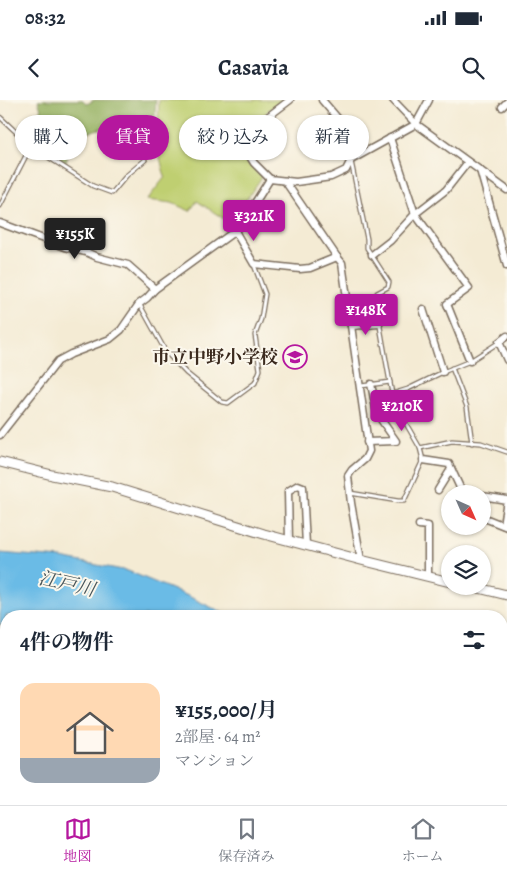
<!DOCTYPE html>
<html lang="ja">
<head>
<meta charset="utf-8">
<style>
  body { margin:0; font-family:Alegreya,"Noto Serif JP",serif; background:#f6f6f7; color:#1f2937; height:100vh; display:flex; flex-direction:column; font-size:19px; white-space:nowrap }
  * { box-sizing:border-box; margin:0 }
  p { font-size:16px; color:#747a83 }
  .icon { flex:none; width:28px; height:28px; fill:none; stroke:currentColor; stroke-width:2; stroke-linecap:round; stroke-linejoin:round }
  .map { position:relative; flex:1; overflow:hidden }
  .drawer { position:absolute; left:0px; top:510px; width:508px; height:195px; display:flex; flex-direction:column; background:#fff; border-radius:20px 20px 0 0; box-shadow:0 1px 4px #0004 }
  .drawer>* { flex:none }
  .banner { position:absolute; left:15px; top:15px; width:478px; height:45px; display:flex; gap:10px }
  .needle { width:32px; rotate:135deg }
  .tools { position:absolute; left:441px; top:385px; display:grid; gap:10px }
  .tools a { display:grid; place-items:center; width:50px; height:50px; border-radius:50%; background:#fff; box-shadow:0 1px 4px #0004; font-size:25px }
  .price { position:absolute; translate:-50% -42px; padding:0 11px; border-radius:5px; background:#b5179e; color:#fff; font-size:16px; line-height:32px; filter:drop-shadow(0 1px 2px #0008) }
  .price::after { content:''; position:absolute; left:50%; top:30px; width:15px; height:11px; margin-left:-8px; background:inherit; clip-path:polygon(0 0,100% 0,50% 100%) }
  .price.active { background:#222; color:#fff }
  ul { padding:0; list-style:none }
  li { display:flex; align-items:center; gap:15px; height:125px; padding:0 20px }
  li span { display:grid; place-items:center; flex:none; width:140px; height:100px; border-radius:15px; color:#555 }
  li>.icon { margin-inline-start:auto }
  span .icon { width:60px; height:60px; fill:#fffc; stroke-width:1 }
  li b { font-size:21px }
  h2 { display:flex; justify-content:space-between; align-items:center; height:60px; padding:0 20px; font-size:21px }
  .chip { padding:0 18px; border-radius:22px; background:#fff; box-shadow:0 1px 4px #0004; font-size:18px; line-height:45px }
  .chip.active { background:#b5179e; color:#fff }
  .status { display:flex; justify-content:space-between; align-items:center; height:35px; padding:0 25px; background:#fff; direction:ltr }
  .status svg { height:14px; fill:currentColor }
  header { display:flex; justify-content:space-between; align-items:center; height:65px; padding:0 20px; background:#fff; font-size:22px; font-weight:700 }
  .menu { display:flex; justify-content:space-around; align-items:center; height:70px; border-top:1px solid #e0e1e3; background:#fff; font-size:14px; color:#747a83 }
  .menu a { display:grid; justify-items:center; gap:2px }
  .menu .active { color:#b5179e }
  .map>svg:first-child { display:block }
  .green { fill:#bfcf71; stroke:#7d7c48 }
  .forest { fill:#97b263; stroke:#696e40 }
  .water { fill:#6bbbe6; stroke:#537282 }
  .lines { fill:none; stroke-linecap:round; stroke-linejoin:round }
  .lane-casing { stroke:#7c6e5e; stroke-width:5.5 }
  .street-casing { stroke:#7c6e5e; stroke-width:9 }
  .secondary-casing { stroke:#7c6e5e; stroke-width:11 }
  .lane { stroke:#fff; stroke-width:3 }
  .street { stroke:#fff; stroke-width:6 }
  .secondary { stroke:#fff; stroke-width:9 }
  .labels { text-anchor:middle; stroke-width:4; stroke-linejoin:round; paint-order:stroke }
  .poi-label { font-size:18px; font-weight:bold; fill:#3b2a1e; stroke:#fbf7ec; text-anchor:end }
  .water-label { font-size:19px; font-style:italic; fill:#49565a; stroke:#fbf7ec }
</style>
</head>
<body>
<div class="status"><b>08:32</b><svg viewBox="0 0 49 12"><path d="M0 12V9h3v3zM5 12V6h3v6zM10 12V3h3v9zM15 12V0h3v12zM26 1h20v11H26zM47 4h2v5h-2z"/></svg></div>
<header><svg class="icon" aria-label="back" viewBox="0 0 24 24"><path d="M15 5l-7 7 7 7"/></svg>Casavia<svg class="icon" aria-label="search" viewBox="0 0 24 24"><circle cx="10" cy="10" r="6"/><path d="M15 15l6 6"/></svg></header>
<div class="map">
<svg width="507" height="705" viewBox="0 0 507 705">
  <rect width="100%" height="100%" fill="#fbf7ec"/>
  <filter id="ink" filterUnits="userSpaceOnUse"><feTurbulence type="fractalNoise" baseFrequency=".02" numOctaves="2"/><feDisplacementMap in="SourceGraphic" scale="10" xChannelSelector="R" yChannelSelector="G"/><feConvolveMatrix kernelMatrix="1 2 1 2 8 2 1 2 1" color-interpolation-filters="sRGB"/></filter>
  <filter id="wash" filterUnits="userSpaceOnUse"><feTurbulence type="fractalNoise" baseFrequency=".0096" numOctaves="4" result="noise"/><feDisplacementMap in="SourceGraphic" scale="20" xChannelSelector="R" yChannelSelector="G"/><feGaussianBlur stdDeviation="1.12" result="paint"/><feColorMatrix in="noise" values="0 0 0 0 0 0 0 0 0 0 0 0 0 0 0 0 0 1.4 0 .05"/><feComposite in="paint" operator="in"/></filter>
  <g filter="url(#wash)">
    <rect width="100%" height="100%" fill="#f4ebd4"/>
    <!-- green -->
    <g class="green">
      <path d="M 159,0 L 283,0 L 269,10 L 246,33 L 242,51 L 251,63 L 264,74 L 230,123 L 197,101 L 190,111 L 172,103 L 147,100 L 165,77 L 157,46 Z"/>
      <path d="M 0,600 L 6,600 L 6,699 L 232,699 L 241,705 L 0,705 Z"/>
    </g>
    <!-- forest -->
    <path class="forest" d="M 38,0 L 83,0 L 87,4 L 94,0 L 156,0 L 153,43 L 137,42 L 125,29 L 102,28 L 76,36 L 65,64 L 33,44 L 18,29 L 41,10 Z"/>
    <!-- water -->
    <g class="water">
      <path d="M 0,453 L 61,458 L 128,471 L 188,496 L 223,513 L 228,516 L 6,516 L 6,525 L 0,525 Z"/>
      <path d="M 296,699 L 403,699 L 406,705 L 300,705 Z"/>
    </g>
  </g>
  <g filter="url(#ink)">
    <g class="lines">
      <!-- lane casing -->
      <g class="lane-casing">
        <g id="lane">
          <path d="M 0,17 L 31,46 L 0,106"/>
          <path d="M 31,46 L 93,86 L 112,93 L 127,75 L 145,60"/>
          <path d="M 351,61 L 367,139 L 367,148 L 389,182 L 388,187 L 377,193 L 375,198 L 392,294 L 401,315 L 420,348 L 452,341 L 481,343 L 507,352"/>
          <path d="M 140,205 L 166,252 L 186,273 L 222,302 L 228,303 L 255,283 L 260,270 L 255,235 L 261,219 L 265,194 L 254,165"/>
          <path d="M 452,268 L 467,307 L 472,343"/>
          <path d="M 361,286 L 390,282"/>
          <path d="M 392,294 L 408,289 L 443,272 L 470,261 L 498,243"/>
          <path d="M 350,393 L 398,401 L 404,401 L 423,360 L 420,348"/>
        </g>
      </g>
      <!-- street casing -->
      <g class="street-casing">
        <g id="street">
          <path d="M 322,0 L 339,20 L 340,31 L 351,60"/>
          <path d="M 393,0 L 416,24 L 507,90"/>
          <path d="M 502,7 L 507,2"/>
          <path d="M 390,38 L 415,114 L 469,188 L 447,204 L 470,261"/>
          <path d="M 480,70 L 507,166"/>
          <path d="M 270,79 L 254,63 L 247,52 L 248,38 L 265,19 L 290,0"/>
          <path d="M 285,81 L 337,157"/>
          <path d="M 0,123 L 65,147 L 86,152 L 97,157 L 128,165 L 155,189"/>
          <path d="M 235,131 L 254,164 L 300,169 L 310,168 L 337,157 L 342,163 L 369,351 L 365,359 L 352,370 L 348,376 L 351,403 L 361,460"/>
          <path d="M 372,155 L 390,141 L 415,114 L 446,90 L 468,62"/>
          <path d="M 423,209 L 443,272"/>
          <path d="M 351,226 L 379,224"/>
          <path d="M 507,236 L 499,242 L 507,260"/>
          <path d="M 0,335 L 58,261 L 71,254 L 110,239 L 121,230 L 139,204 L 147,198 L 155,189 L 235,131 L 253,106 L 270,79 L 296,82 L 331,77 L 346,70 L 351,60 L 416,24 L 429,0"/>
          <path d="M 367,342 L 396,341 L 382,321 L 376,308 L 371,284"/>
          <path d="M 423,360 L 449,364 L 463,394"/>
          <path d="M 438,390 L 451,369"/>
          <path d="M 482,396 L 507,400 L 503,425"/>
          <path d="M 482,417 L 507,427"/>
          <path d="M 419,425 L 428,426 L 428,476"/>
          <path d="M 289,441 L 288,391 L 298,385 L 303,387 L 306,445"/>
          <path d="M 501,537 L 507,530"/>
        </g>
      </g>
      <!-- secondary casing -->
      <g class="secondary-casing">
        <g id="secondary">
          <path d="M 0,362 L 52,375 L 112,387 L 264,434 L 361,460 L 450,482"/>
          <path d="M 470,486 L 507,495"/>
        </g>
      </g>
      <!-- lane -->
      <use href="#lane" class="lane"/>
      <!-- street -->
      <use href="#street" class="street"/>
      <!-- secondary -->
      <use href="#secondary" class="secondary"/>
    </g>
  </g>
  <!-- icons -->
  <defs>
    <g id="school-ring" transform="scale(1.25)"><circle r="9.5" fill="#fbf7ec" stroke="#b5179e" stroke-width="1.5"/><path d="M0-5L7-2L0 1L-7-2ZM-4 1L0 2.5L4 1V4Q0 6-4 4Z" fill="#b5179e"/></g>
  </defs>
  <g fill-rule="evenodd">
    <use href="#school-ring" x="295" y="257"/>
  </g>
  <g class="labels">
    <!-- poi labels -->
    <g class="poi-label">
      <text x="278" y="263">市立中野小学校</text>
    </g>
    <!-- water labels -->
    <g class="water-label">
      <text transform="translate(67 483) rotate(13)" y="7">江戸川</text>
    </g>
  </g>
</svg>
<div class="tools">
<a><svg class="needle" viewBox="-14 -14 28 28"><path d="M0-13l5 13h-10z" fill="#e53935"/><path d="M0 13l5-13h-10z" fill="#747a83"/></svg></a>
<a><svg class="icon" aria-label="layers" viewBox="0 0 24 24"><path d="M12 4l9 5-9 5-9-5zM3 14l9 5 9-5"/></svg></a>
</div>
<b class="price" style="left:254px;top:142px">¥321K</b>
<b class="price active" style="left:75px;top:160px">¥155K</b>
<b class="price" style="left:366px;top:236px">¥148K</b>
<b class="price" style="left:402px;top:332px">¥210K</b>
<div class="banner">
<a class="chip">購入</a>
<a class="chip active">賃貸</a>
<a class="chip">絞り込み</a>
<a class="chip">新着</a>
</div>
<section class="drawer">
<h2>4件の物件<svg class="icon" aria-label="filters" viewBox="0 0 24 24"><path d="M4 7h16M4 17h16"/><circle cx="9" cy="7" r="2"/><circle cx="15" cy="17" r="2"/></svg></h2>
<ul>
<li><span style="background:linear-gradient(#ffd9b3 75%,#9aa5b1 0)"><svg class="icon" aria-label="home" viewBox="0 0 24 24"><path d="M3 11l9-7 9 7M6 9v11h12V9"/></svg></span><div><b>¥155,000/月</b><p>2部屋 · 64 m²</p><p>マンション</p></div></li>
</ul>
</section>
</div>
<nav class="menu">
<a class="active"><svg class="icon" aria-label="map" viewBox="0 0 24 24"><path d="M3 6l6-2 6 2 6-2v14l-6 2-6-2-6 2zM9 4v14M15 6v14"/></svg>地図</a>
<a><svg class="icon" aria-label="saved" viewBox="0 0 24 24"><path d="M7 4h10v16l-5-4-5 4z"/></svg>保存済み</a>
<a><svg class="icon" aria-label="home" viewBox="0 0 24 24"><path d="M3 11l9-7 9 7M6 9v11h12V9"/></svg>ホーム</a>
</nav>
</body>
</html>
